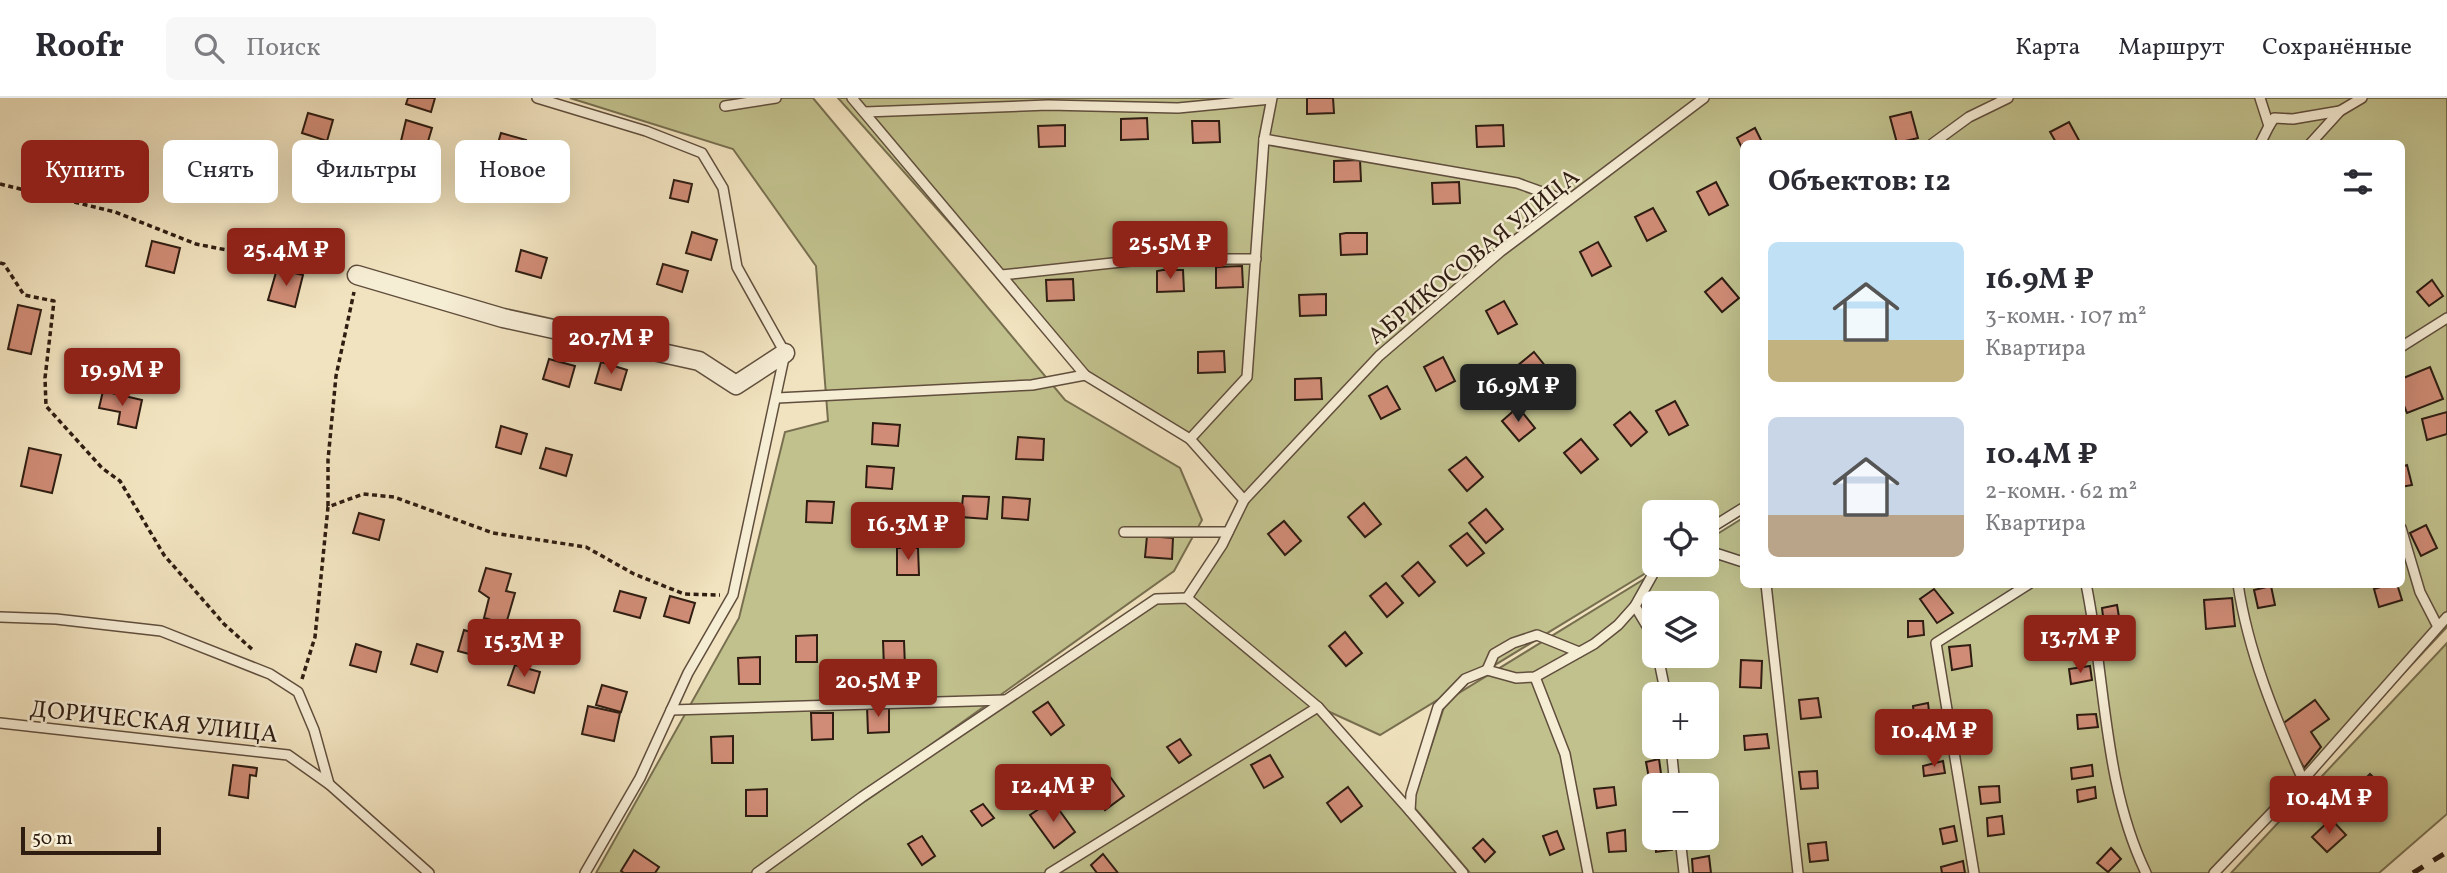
<!DOCTYPE html>
<html lang="ru">
<head>
<meta charset="utf-8">
<style>
  body { margin:0; font-family:Vollkorn,serif; background:#f7f7f7; color:#2b2b33; height:100vh; display:flex; flex-direction:column; font-size:26px; white-space:nowrap }
  * { box-sizing:border-box; margin:0 }
  p { font-size:23px; color:#7c7c81 }
  .icon { flex:none; width:38px; height:38px; fill:none; stroke:currentColor; stroke-width:2; stroke-linecap:round; stroke-linejoin:round }
  .map { position:relative; flex:1; overflow:hidden }
  .side { position:absolute; left:1740px; top:42px; width:665px; height:448px; display:flex; flex-direction:column; background:#fff; border-radius:10px; box-shadow:0 7px 28px #0002 }
  .side>* { flex:none }
  .top-card { position:absolute; left:21px; top:42px; width:665px; height:63px; display:flex; gap:14px }
  .buttons { position:absolute; left:1642px; top:402px; display:grid; gap:14px }
  .buttons a { display:grid; place-items:center; width:77px; height:77px; border-radius:10px; background:#fff; box-shadow:0 7px 28px #0002; font-size:35px }
  .scale { position:absolute; left:21px; bottom:18px; width:140px; box-sizing:border-box; padding-left:7px; border:4px solid #2f1d12; border-top:0; font-size:19px; line-height:24px; white-space:nowrap; color:#2f1d12; -webkit-text-stroke:5px #f6edd5; paint-order:stroke }
  .price { position:absolute; translate:-50% -60px; padding:0 16px; border-radius:7px; background:#8f2418; color:#fff; font-size:23px; line-height:46px; filter:drop-shadow(0 2px 4px #0008) }
  .price::after { content:''; position:absolute; left:50%; top:42px; width:21px; height:16px; margin-left:-10px; background:inherit; clip-path:polygon(0 0,100% 0,50% 100%) }
  .price.active { background:#222; color:#fff }
  ul { padding:0; list-style:none }
  li { display:flex; align-items:center; gap:21px; height:175px; padding:0 28px }
  li span { display:grid; place-items:center; flex:none; width:196px; height:140px; border-radius:10px; color:#555 }
  li>.icon { margin-inline-start:auto }
  span .icon { width:84px; height:84px; fill:#fffc; stroke-width:1 }
  li b { font-size:30px }
  h2 { display:flex; justify-content:space-between; align-items:center; height:84px; padding:0 28px; font-size:30px }
  .tag { padding:0 24px; border-radius:10px; background:#fff; box-shadow:0 7px 28px #0002; font-size:24px; line-height:63px }
  .tag.active { background:#8f2418; color:#fff }
  header { display:flex; align-items:center; gap:42px; box-sizing:border-box; height:98px; padding:0 35px; background:#fff; border-bottom:2px solid #e1e1e2 }
  header strong { font-size:33px }
  nav { display:flex; gap:38px; margin-inline-start:auto; font-size:24px }
  .search { width:490px; height:63px; background:#f7f7f7; display:flex; align-items:center; gap:18px; box-sizing:border-box; padding:0 24px; border-radius:10px; color:#7c7c81; font-size:26px }
  .map>svg:first-child { display:block }
  .green { fill:#c1c18d; stroke:#786f50; stroke-width:2; fill-rule:evenodd }
  .building { fill:#d08c76; stroke:#2f1d12; stroke-width:2 }
  .lines { fill:none; stroke-linecap:round; stroke-linejoin:round }
  .service-casing { stroke:#604e3d; stroke-width:12 }
  .minor-casing { stroke:#604e3d; stroke-width:21 }
  .path { stroke:#2f1d12; stroke-width:3.5; stroke-dasharray:5 3.5; stroke-linecap:butt }
  .service { stroke:#f6edd5; stroke-width:9 }
  .minor { stroke:#f6edd5; stroke-width:18 }
  .rail { stroke:#2f1d12; stroke-width:5; stroke-dasharray:12 12; stroke-linecap:butt }
  .labels { text-anchor:middle; stroke-width:5; stroke-linejoin:round; paint-order:stroke }
  .street-label { font-size:24px; fill:#2f1d12; stroke:#f6edd5 }
</style>
</head>
<body>
<header>
<strong>Roofr</strong>
<div class="search"><svg class="icon" aria-label="search" viewBox="0 0 24 24"><circle cx="10" cy="10" r="6"/><path d="M15 15l6 6"/></svg>Поиск</div>
<nav><a>Карта</a><a>Маршрут</a><a>Сохранённые</a></nav>
</header>
<div class="map">
<svg width="2447" height="775" viewBox="0 0 2447 775">
  <rect width="100%" height="100%" fill="#f1e3bf"/>
  <filter id="stains"><feTurbulence type="fractalNoise" baseFrequency=".00286" numOctaves="4"/><feColorMatrix values="0 0 0 0 .2 0 0 0 0 .09 0 0 0 0 .02 0 0 0 .5 -.17"/></filter>
  <radialGradient id="worn" r=".72"><stop offset=".6" stop-color="#630" stop-opacity="0"/><stop offset="1" stop-color="#630" stop-opacity=".3"/></radialGradient>
  <!-- green -->
  <g class="green">
    <path d="M 570,0 L 813,0 L 1065,302 L 1180,370 L 1202,422 L 1174,473 L 751,775 L 596,775 L 739,520 L 785,334 L 828,323 L 816,168 L 733,51 Z"/>
    <path d="M 838,0 L 2447,0 L 2447,529 L 2216,775 L 1470,775 L 1412,707 L 1446,603 L 1667,467 L 1706,467 L 1706,443 L 1743,420 L 1743,486 L 2401,486 L 2401,46 L 1743,46 L 1743,416 L 1706,438 L 1706,415 L 1654,415 L 1654,467 L 1659,467 L 1380,637 L 1321,610 L 1465,775 L 762,775 L 1156,501 L 1187,500 L 1244,402 L 1190,341 L 1085,277 ZM 1654,506 L 1706,506 L 1706,558 L 1654,558 ZM 1654,597 L 1706,597 L 1706,649 L 1654,649 ZM 1654,688 L 1706,688 L 1706,740 L 1654,740 Z"/>
    <path d="M 2447,545 L 2447,716 L 2379,775 L 2231,775 Z"/>
  </g>
  <!-- building -->
  <g class="building">
    <path d="M 408,0 L 435,0 L 431,14 L 406,6 Z"/>
    <path d="M 1307,0 L 1333,0 L 1334,15 L 1307,16 Z"/>
    <path d="M 1911,14 L 1918,40 L 1897,45 L 1890,19 Z"/>
    <path d="M 308,15 L 333,22 L 327,43 L 302,35 Z"/>
    <path d="M 1147,20 L 1148,41 L 1121,42 L 1121,21 Z"/>
    <path d="M 406,22 L 432,30 L 426,50 L 401,43 Z"/>
    <path d="M 1192,23 L 1219,23 L 1220,44 L 1193,45 Z"/>
    <path d="M 2069,24 L 2081,46 L 2057,46 L 2050,34 Z"/>
    <path d="M 1065,27 L 1065,48 L 1039,49 L 1038,28 Z"/>
    <path d="M 1503,27 L 1504,48 L 1477,49 L 1476,28 Z"/>
    <path d="M 1755,30 L 1763,46 L 1743,46 L 1743,52 L 1737,40 Z"/>
    <path d="M 501,35 L 526,42 L 521,63 L 495,55 Z"/>
    <path d="M 403,60 L 429,68 L 423,88 L 397,81 Z"/>
    <path d="M 1360,62 L 1361,83 L 1334,84 L 1334,63 Z"/>
    <path d="M 674,82 L 692,86 L 688,104 L 670,100 Z"/>
    <path d="M 1459,84 L 1460,105 L 1433,106 L 1432,85 Z"/>
    <path d="M 1716,84 L 1728,107 L 1709,117 L 1697,94 Z"/>
    <path d="M 1653,110 L 1666,133 L 1647,143 L 1635,119 Z"/>
    <path d="M 692,134 L 717,142 L 711,162 L 686,155 Z"/>
    <path d="M 1346,135 L 1367,135 L 1367,156 L 1341,157 L 1340,136 Z"/>
    <path d="M 152,143 L 180,150 L 174,175 L 146,168 Z"/>
    <path d="M 1598,144 L 1611,168 L 1592,178 L 1580,154 Z"/>
    <path d="M 521,152 L 547,160 L 541,180 L 516,173 Z"/>
    <path d="M 663,166 L 688,173 L 682,194 L 657,186 Z"/>
    <path d="M 1242,168 L 1243,189 L 1216,190 L 1216,169 Z"/>
    <path d="M 277,171 L 303,177 L 295,209 L 268,202 Z"/>
    <path d="M 1163,172 L 1183,172 L 1184,193 L 1157,194 L 1157,173 Z"/>
    <path d="M 1722,180 L 1739,200 L 1722,214 L 1705,194 Z"/>
    <path d="M 1073,181 L 1074,202 L 1047,203 L 1046,182 Z"/>
    <path d="M 2432,182 L 2443,198 L 2429,208 L 2417,194 Z"/>
    <path d="M 1326,196 L 1326,217 L 1300,218 L 1299,197 Z"/>
    <path d="M 1504,203 L 1517,226 L 1498,236 L 1486,213 Z"/>
    <path d="M 18,207 L 41,212 L 31,256 L 8,251 Z"/>
    <path d="M 1224,253 L 1225,274 L 1198,275 L 1198,254 Z"/>
    <path d="M 1534,254 L 1550,274 L 1534,288 L 1517,268 Z"/>
    <path d="M 1443,259 L 1455,283 L 1436,293 L 1424,269 Z"/>
    <path d="M 549,261 L 575,268 L 569,289 L 543,281 Z"/>
    <path d="M 601,264 L 627,272 L 621,292 L 595,285 Z"/>
    <path d="M 2430,269 L 2443,301 L 2407,315 L 2401,300 L 2401,281 Z"/>
    <path d="M 1321,280 L 1322,301 L 1295,302 L 1295,281 Z"/>
    <path d="M 1387,288 L 1400,311 L 1381,321 L 1369,298 Z"/>
    <path d="M 103,293 L 142,302 L 136,330 L 118,326 L 120,314 L 99,310 Z"/>
    <path d="M 1675,303 L 1688,327 L 1669,337 L 1656,313 Z"/>
    <path d="M 1518,309 L 1535,330 L 1519,343 L 1502,323 Z"/>
    <path d="M 1630,314 L 1647,334 L 1631,348 L 1614,327 Z"/>
    <path d="M 2447,314 L 2447,336 L 2427,342 L 2422,321 Z"/>
    <path d="M 873,325 L 900,327 L 898,348 L 872,346 Z"/>
    <path d="M 501,328 L 527,336 L 521,356 L 496,349 Z"/>
    <path d="M 1018,339 L 1044,341 L 1043,362 L 1016,361 Z"/>
    <path d="M 1581,341 L 1598,361 L 1581,375 L 1564,355 Z"/>
    <path d="M 29,350 L 61,357 L 52,395 L 21,388 Z"/>
    <path d="M 546,350 L 572,357 L 566,378 L 540,370 Z"/>
    <path d="M 1466,359 L 1483,379 L 1467,393 L 1449,372 Z"/>
    <path d="M 2407,367 L 2412,387 L 2401,389 L 2401,369 Z"/>
    <path d="M 867,368 L 894,370 L 892,391 L 866,389 Z"/>
    <path d="M 963,398 L 989,399 L 987,421 L 961,419 Z"/>
    <path d="M 1003,399 L 1030,401 L 1028,422 L 1002,420 Z"/>
    <path d="M 807,403 L 834,404 L 832,425 L 806,424 Z"/>
    <path d="M 1364,405 L 1381,426 L 1365,439 L 1348,419 Z"/>
    <path d="M 1486,411 L 1503,431 L 1486,445 L 1469,425 Z"/>
    <path d="M 359,415 L 384,422 L 379,442 L 353,435 Z"/>
    <path d="M 1284,423 L 1301,443 L 1285,457 L 1268,436 Z"/>
    <path d="M 2426,427 L 2437,450 L 2421,458 L 2410,435 Z"/>
    <path d="M 1467,435 L 1484,455 L 1467,468 L 1450,448 Z"/>
    <path d="M 1147,438 L 1173,440 L 1172,461 L 1145,459 Z"/>
    <path d="M 897,450 L 918,450 L 919,477 L 897,477 Z"/>
    <path d="M 1418,464 L 1435,484 L 1419,498 L 1402,478 Z"/>
    <path d="M 486,470 L 511,476 L 506,493 L 515,495 L 506,526 L 484,520 L 489,500 L 479,493 Z"/>
    <path d="M 1386,485 L 1403,505 L 1387,519 L 1370,498 Z"/>
    <path d="M 2391,486 L 2397,486 L 2402,502 L 2379,509 L 2374,491 Z"/>
    <path d="M 2271,488 L 2275,507 L 2258,510 L 2254,492 Z"/>
    <path d="M 1934,491 L 1953,515 L 1937,525 L 1920,501 Z"/>
    <path d="M 620,493 L 646,500 L 640,520 L 614,513 Z"/>
    <path d="M 670,498 L 695,505 L 689,525 L 664,518 Z"/>
    <path d="M 2232,500 L 2235,528 L 2206,531 L 2204,502 Z"/>
    <path d="M 2117,507 L 2121,531 L 2105,534 L 2102,510 Z"/>
    <path d="M 1908,523 L 1923,523 L 1924,537 L 1908,539 Z"/>
    <path d="M 464,532 L 490,540 L 484,560 L 458,553 Z"/>
    <path d="M 1345,534 L 1362,555 L 1346,568 L 1329,548 Z"/>
    <path d="M 817,537 L 817,564 L 796,564 L 796,538 Z"/>
    <path d="M 883,543 L 904,543 L 905,569 L 884,570 Z"/>
    <path d="M 356,546 L 381,554 L 376,574 L 350,567 Z"/>
    <path d="M 417,546 L 443,554 L 437,574 L 411,566 Z"/>
    <path d="M 1970,547 L 1972,568 L 1952,572 L 1949,549 Z"/>
    <path d="M 760,559 L 760,586 L 739,586 L 738,560 Z"/>
    <path d="M 1741,562 L 1762,563 L 1761,590 L 1740,589 Z"/>
    <path d="M 515,567 L 540,574 L 534,595 L 508,587 Z"/>
    <path d="M 2090,568 L 2092,582 L 2071,586 L 2069,571 Z"/>
    <path d="M 602,587 L 627,594 L 621,614 L 596,607 Z"/>
    <path d="M 1818,600 L 1821,619 L 1801,621 L 1799,602 Z"/>
    <path d="M 2315,602 L 2329,621 L 2311,634 L 2321,649 L 2304,670 L 2281,627 Z"/>
    <path d="M 1048,604 L 1064,627 L 1051,637 L 1033,614 Z"/>
    <path d="M 1928,605 L 1930,621 L 1915,625 L 1913,608 Z"/>
    <path d="M 889,607 L 889,634 L 868,635 L 867,608 Z"/>
    <path d="M 588,608 L 620,615 L 614,643 L 582,636 Z"/>
    <path d="M 811,615 L 833,615 L 833,641 L 812,642 Z"/>
    <path d="M 2096,616 L 2098,629 L 2078,631 L 2077,617 Z"/>
    <path d="M 1767,636 L 1769,650 L 1745,652 L 1744,638 Z"/>
    <path d="M 733,638 L 733,665 L 712,665 L 711,639 Z"/>
    <path d="M 1180,641 L 1191,657 L 1179,665 L 1167,649 Z"/>
    <path d="M 1270,657 L 1283,679 L 1264,690 L 1251,667 Z"/>
    <path d="M 1659,661 L 1662,683 L 1650,686 L 1646,664 Z"/>
    <path d="M 1943,663 L 1945,675 L 1924,678 L 1923,668 Z"/>
    <path d="M 233,667 L 257,670 L 256,678 L 250,677 L 248,700 L 229,697 Z"/>
    <path d="M 2092,667 L 2093,678 L 2072,681 L 2071,670 Z"/>
    <path d="M 1106,673 L 1124,698 L 1105,712 L 1085,687 Z"/>
    <path d="M 1817,673 L 1818,690 L 1801,691 L 1799,674 Z"/>
    <path d="M 2370,676 L 2385,691 L 2369,706 L 2354,692 Z"/>
    <path d="M 1999,688 L 2000,704 L 1981,706 L 1979,689 Z"/>
    <path d="M 1348,689 L 1362,708 L 1341,724 L 1327,705 Z"/>
    <path d="M 1614,689 L 1616,707 L 1597,710 L 1594,691 Z"/>
    <path d="M 2095,689 L 2096,700 L 2078,704 L 2077,692 Z"/>
    <path d="M 767,691 L 767,718 L 746,718 L 746,692 Z"/>
    <path d="M 1052,702 L 1075,734 L 1054,750 L 1030,717 Z"/>
    <path d="M 983,706 L 994,720 L 982,728 L 971,713 Z"/>
    <path d="M 2002,718 L 2004,736 L 1988,738 L 1987,720 Z"/>
    <path d="M 2331,721 L 2346,737 L 2327,754 L 2312,739 Z"/>
    <path d="M 1954,728 L 1957,743 L 1943,746 L 1940,731 Z"/>
    <path d="M 1625,732 L 1626,753 L 1609,754 L 1607,735 Z"/>
    <path d="M 1557,733 L 1564,751 L 1550,757 L 1543,738 Z"/>
    <path d="M 922,738 L 935,758 L 922,767 L 908,746 Z"/>
    <path d="M 1655,740 L 1671,740 L 1672,752 L 1656,754 Z"/>
    <path d="M 1483,741 L 1495,754 L 1485,764 L 1473,750 Z"/>
    <path d="M 1826,744 L 1828,762 L 1810,764 L 1808,746 Z"/>
    <path d="M 2111,750 L 2121,761 L 2108,774 L 2097,765 Z"/>
    <path d="M 634,752 L 659,769 L 655,775 L 624,775 L 621,773 Z"/>
    <path d="M 1103,756 L 1118,775 L 1097,775 L 1091,767 Z"/>
    <path d="M 1709,758 L 1711,775 L 1693,775 L 1692,761 Z"/>
    <path d="M 1963,763 L 1965,775 L 1942,775 L 1941,769 Z"/>
  </g>
  <g class="lines">
    <!-- service casing -->
    <g class="service-casing">
      <g id="service">
        <path d="M 537,0 L 646,33 L 702,55 L 723,90 L 737,169 L 785,255 L 733,497 L 688,575 L 640,680 L 585,775"/>
        <path d="M 852,0 L 1085,277 L 1190,341"/>
        <path d="M 725,8 L 776,0"/>
        <path d="M 865,14 L 1048,7 L 1178,10 L 1271,1"/>
        <path d="M 2269,28 L 2274,20 L 2293,21 L 2340,13"/>
        <path d="M 1264,41 L 1517,85 L 1567,103"/>
        <path d="M 1932,46 L 1969,19 L 2008,0"/>
        <path d="M 2260,46 L 2269,28 L 2260,0"/>
        <path d="M 2310,46 L 2340,13 L 2362,0"/>
        <path d="M 1002,177 L 1149,161 L 1256,161"/>
        <path d="M 2401,249 L 2447,220"/>
        <path d="M 777,300 L 1032,287 L 1085,277"/>
        <path d="M 1244,402 L 1190,341 L 1247,279 L 1264,41 L 1272,0"/>
        <path d="M 2401,430 L 2420,494 L 2437,527"/>
        <path d="M 1706,433 L 1743,410"/>
        <path d="M 1124,434 L 1228,434"/>
        <path d="M 1706,452 L 1743,464"/>
        <path d="M 1766,486 L 1798,775"/>
        <path d="M 2086,486 C 2106,582 2103,686 2146,775"/>
        <path d="M 2238,486 C 2248,554 2275,619 2303,682"/>
        <path d="M 1187,500 L 1222,447 L 1244,402 L 1379,258 L 1500,154 L 1704,0"/>
        <path d="M 1635,508 L 1654,540"/>
        <path d="M 0,519 L 56,521 L 161,533 L 270,576 L 298,594 L 314,632 L 329,686"/>
        <path d="M 1658,558 L 1666,597"/>
        <path d="M 1487,572 L 1494,556 L 1513,545 L 1537,537 L 1579,554"/>
        <path d="M 1535,579 L 1565,656 L 1588,775"/>
        <path d="M 671,612 L 1005,602"/>
        <path d="M 0,625 L 288,657 L 329,686 L 429,775"/>
        <path d="M 1671,649 L 1675,688"/>
        <path d="M 1680,740 L 1684,775"/>
        <path d="M 757,775 L 862,699 L 1156,501 L 1187,500 L 1318,609 L 1410,713"/>
        <path d="M 1050,775 L 1318,609"/>
        <path d="M 1463,775 L 1410,713 L 1411,696 L 1438,609 L 1465,581 L 1487,572 L 1516,580 L 1535,579 L 1594,546 L 1618,527 L 1635,508 L 1658,467"/>
        <path d="M 1974,775 L 1936,545 L 2029,486"/>
        <path d="M 2214,775 L 2303,682 L 2447,519"/>
      </g>
    </g>
    <!-- minor casing -->
    <g class="minor-casing">
      <path id="minor" d="M 357,177 L 503,220 L 699,263 L 736,287 L 785,255"/>
    </g>
    <!-- path -->
    <g class="path">
      <path d="M 0,86 L 115,114 L 196,146 L 339,174"/>
      <path d="M 0,165 L 4,166 L 24,197 L 54,203 L 45,280 L 46,308 L 102,370 L 120,383 L 164,457 L 224,526 L 254,553"/>
      <path d="M 328,408 L 328,362 L 336,278 L 354,194"/>
      <path d="M 302,581 L 315,539 L 328,409 L 363,396 L 394,399 L 493,435 L 586,449 L 634,476 L 684,496 L 720,497"/>
    </g>
    <!-- service -->
    <use href="#service" class="service"/>
    <!-- minor -->
    <use href="#minor" class="minor"/>
    <!-- rail -->
    <path class="rail" d="M 2413,775 L 2447,754"/>
  </g>
  <g class="labels">
    <!-- street labels -->
    <g class="street-label">
      <text transform="translate(1473 158) rotate(-39)" y="8">АБРИКОСОВАЯ УЛИЦА</text>
      <text transform="translate(154 623) rotate(6)" y="8">ДОРИЧЕСКАЯ УЛИЦА</text>
    </g>
  </g>
  <rect width="100%" height="100%" filter="url(#stains)"/>
  <rect width="100%" height="100%" fill="url(#worn)"/>
</svg>
<div class="buttons">
<a><svg class="icon" aria-label="locate" viewBox="0 0 24 24"><circle cx="12" cy="12" r="6"/><path d="M12 2v4M12 18v4M2 12h4M18 12h4"/></svg></a>
<a><svg class="icon" aria-label="layers" viewBox="0 0 24 24"><path d="M12 4l9 5-9 5-9-5zM3 14l9 5 9-5"/></svg></a>
<a>+</a>
<a>−</a>
</div>
<div class="scale">50 m</div>
<b class="price" style="left:1170px;top:183px">25.5M ₽</b>
<b class="price" style="left:286px;top:190px">25.4M ₽</b>
<b class="price" style="left:611px;top:278px">20.7M ₽</b>
<b class="price" style="left:122px;top:310px">19.9M ₽</b>
<b class="price active" style="left:1518px;top:326px">16.9M ₽</b>
<b class="price" style="left:908px;top:464px">16.3M ₽</b>
<b class="price" style="left:2080px;top:577px">13.7M ₽</b>
<b class="price" style="left:524px;top:581px">15.3M ₽</b>
<b class="price" style="left:878px;top:621px">20.5M ₽</b>
<b class="price" style="left:1934px;top:671px">10.4M ₽</b>
<b class="price" style="left:1053px;top:726px">12.4M ₽</b>
<b class="price" style="left:2329px;top:738px">10.4M ₽</b>
<div class="top-card">
<a class="tag active">Купить</a>
<a class="tag">Снять</a>
<a class="tag">Фильтры</a>
<a class="tag">Новое</a>
</div>
<section class="side">
<h2>Объектов: 12<svg class="icon" aria-label="filters" viewBox="0 0 24 24"><path d="M4 7h16M4 17h16"/><circle cx="9" cy="7" r="2"/><circle cx="15" cy="17" r="2"/></svg></h2>
<ul>
<li><span style="background:linear-gradient(#bfe0f5 70%,#c2b280 0)"><svg class="icon" aria-label="home" viewBox="0 0 24 24"><path d="M3 11l9-7 9 7M6 9v11h12V9"/></svg></span><div><b>16.9M ₽</b><p>3-комн. · 107 m²</p><p>Квартира</p></div></li>
<li><span style="background:linear-gradient(#c9d6e8 70%,#b9a48a 0)"><svg class="icon" aria-label="home" viewBox="0 0 24 24"><path d="M3 11l9-7 9 7M6 9v11h12V9"/></svg></span><div><b>10.4M ₽</b><p>2-комн. · 62 m²</p><p>Квартира</p></div></li>
</ul>
</section>
</div>
</body>
</html>
